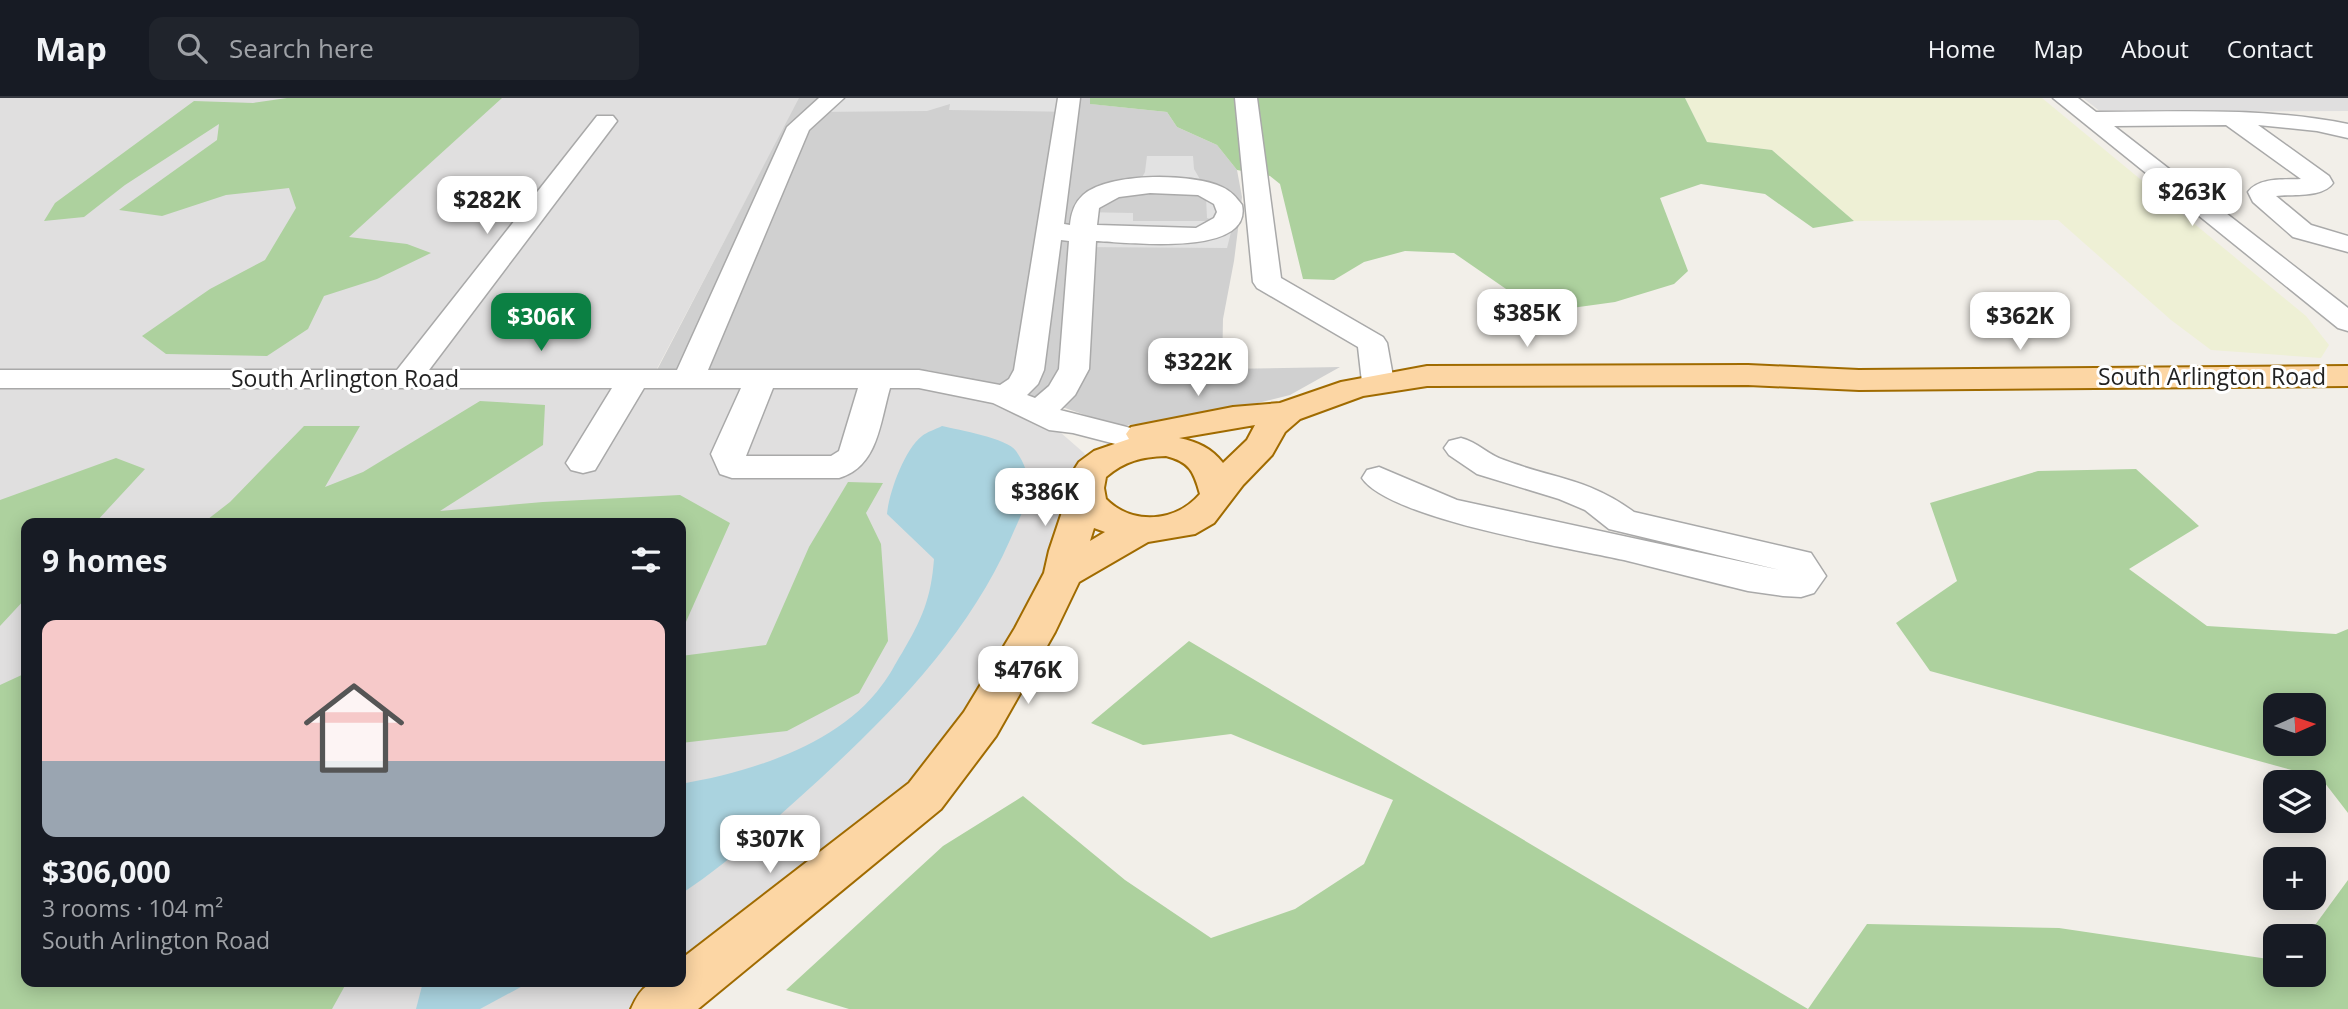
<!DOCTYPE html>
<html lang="en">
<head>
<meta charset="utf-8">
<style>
  body { margin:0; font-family:"Open Sans",sans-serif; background:#20242c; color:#f1f3f6; height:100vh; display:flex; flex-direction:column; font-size:26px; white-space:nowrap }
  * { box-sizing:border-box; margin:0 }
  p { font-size:23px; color:#9ea1a6 }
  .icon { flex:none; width:38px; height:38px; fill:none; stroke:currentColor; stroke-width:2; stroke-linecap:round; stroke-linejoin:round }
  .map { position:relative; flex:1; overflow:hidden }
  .sheet { position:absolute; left:21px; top:420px; width:665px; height:469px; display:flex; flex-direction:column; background:#171b24; border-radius:14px; box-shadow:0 4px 18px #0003 }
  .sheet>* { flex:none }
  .needle { width:46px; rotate:87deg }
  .buttons { position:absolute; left:2263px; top:595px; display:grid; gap:14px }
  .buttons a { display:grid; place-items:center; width:63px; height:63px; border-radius:14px; background:#171b24; box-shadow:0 4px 18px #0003; font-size:35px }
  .price { position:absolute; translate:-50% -60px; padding:0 16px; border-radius:14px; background:#fff; color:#222; font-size:23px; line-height:46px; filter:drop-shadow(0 2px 4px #0008) }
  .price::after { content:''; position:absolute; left:50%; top:42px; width:21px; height:16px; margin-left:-10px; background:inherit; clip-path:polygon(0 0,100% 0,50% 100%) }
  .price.on { background:#0b8043; color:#fff }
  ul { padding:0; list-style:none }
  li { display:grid; align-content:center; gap:14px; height:371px; padding:0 21px }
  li+li { border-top:2px solid #363941 }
  li span { display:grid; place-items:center; height:217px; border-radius:14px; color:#555 }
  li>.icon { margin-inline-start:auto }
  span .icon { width:126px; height:126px; fill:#fffc; stroke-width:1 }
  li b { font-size:30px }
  h2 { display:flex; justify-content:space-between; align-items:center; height:84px; padding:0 21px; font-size:30px }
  header { display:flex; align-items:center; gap:42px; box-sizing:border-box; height:98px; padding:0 35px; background:#171b24; border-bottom:2px solid #363941 }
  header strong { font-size:33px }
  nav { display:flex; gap:38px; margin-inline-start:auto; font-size:24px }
  .search { width:490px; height:63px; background:#20242c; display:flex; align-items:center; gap:18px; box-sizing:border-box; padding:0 24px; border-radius:14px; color:#9ea1a6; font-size:26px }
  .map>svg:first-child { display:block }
  .residential { fill:#e0dfdf; fill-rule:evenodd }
  .religious { fill:#d0d0d0 }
  .farmland { fill:#eef0d5 }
  .forest { fill:#add19e; fill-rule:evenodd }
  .parking { fill:#e2e2e2 }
  .water { fill:#aad3df }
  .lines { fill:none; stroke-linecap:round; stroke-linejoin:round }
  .minor-casing { stroke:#a9a9a9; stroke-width:3 }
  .major-casing { stroke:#a06b00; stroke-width:4 }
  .minor { fill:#fff; fill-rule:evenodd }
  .major { fill:#fcd6a4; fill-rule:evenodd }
  .labels { text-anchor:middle; stroke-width:6; stroke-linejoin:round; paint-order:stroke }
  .street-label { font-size:23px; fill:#222; stroke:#fff }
</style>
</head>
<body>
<header>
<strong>Map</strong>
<div class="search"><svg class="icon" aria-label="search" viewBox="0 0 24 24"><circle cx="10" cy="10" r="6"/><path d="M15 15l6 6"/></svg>Search here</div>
<nav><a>Home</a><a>Map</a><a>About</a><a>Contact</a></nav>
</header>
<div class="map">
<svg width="2348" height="911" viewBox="0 0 2348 911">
  <rect width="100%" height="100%" fill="#f2efe9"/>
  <!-- residential -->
  <g class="residential">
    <path d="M 0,0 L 800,0 L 651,282 L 919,281 L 1061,325 L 1060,334 L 1084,355 L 1090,365 L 1088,376 L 980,626 L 658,911 L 0,911 ZM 26,425 L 681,425 L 681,884 L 26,884 Z"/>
    <path d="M 2083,0 L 2348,0 L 2348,13 L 2101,14 Z"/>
  </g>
  <!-- religious -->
  <path class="religious" d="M 799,0 L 1090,0 L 1091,6 L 1167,14 L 1177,29 L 1217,47 L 1237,72 L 1242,99 L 1234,163 L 1223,221 L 1222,271 L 1340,269 L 1290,297 L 1194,321 L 1117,328 L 996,286 L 927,272 L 657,272 Z"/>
  <!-- farmland -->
  <path class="farmland" d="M 1685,0 L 2042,0 L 2306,218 L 2329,247 L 2321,260 L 2211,252 L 2171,222 L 2058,122 L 1854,123 L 1772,52 L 1707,44 Z"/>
  <!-- forest -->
  <g class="forest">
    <path d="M 287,0 L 502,0 L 349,139 L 407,146 L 431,155 L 377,181 L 324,198 L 308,231 L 267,258 L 166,256 L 142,238 L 210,191 L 265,162 L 296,110 L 289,90 L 226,97 L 162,118 L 119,112 L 217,42 L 219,26 L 125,87 L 84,119 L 44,123 L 55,105 L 194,3 L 253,5 Z"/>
    <path d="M 1090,0 L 1685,0 L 1707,44 L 1772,52 L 1854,123 L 1813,130 L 1765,96 L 1701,86 L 1660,100 L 1688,173 L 1674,186 L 1615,204 L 1557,212 L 1522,202 L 1454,155 L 1405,153 L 1364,164 L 1334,182 L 1303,181 L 1280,86 L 1270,78 L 1237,72 L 1217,47 L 1177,29 L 1167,14 L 1090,6 Z"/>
    <path d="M 480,303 L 545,307 L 543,347 L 440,413 L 543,404 L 680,397 L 730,425 L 681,535 L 681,425 L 203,425 L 230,404 L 304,328 L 360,328 L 325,389 L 363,374 Z"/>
    <path d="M 116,360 L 145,371 L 95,425 L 26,425 L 26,500 L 0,528 L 0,402 Z"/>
    <path d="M 2136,371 L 2199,428 L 2129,471 L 2207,528 L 2336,536 L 2348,531 L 2348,715 L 2321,680 L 1930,573 L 1896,525 L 1957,483 L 1930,405 L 2038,373 ZM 2314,607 L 2314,646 L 2275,646 L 2275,607 Z"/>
    <path d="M 848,384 L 883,385 L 866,415 L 881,446 L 888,543 L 859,595 L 787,633 L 681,645 L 681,558 L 766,547 L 809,449 Z"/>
    <path d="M 1189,543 L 1808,911 L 1867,826 L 2059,830 L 2275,862 L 2275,877 L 2314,877 L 2314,838 L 2307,838 L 2348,782 L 2348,911 L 849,911 L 786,892 L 943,748 L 1023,698 L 1125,782 L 1211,840 L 1295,811 L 1364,766 L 1393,702 L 1231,636 L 1143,647 L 1091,625 Z"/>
    <path d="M 26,575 L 26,884 L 347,884 L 332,911 L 0,911 L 0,587 Z"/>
  </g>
  <!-- parking -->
  <g class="parking">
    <path d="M 825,0 L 1080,0 L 1080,4 L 1076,14 L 949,12 L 950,6 L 927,13 L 812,14 Z"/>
    <path d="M 1147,58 L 1193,58 L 1194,71 L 1201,83 L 1234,122 L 1227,150 L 1074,149 L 1079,114 L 1133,115 L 1133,123 L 1207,123 L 1209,129 L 1220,124 L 1207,120 L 1206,99 L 1210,96 L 1135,92 L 1145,74 Z"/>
  </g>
  <!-- water -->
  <g class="water">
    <path d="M 942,328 C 959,332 1007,340 1016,353 C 1040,387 1024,409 1010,442 C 965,544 882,625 800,699 C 762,733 724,768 681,796 L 681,686 C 750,674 839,647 882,587 C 890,577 895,566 902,555 C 922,521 931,501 934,461 L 887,416 C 889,395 904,352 922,338 C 927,334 936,331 942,328 Z"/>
    <path d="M 423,884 L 530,884 L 480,911 L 416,911 Z"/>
  </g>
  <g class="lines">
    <!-- minor casing -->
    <g class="minor-casing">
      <g id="minor">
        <path d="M 819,0 L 844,0 L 809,32 L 708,272 L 919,272 L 1000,287 L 1009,281 L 1014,272 L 1058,0 L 1080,0 L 1064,126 L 1070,127 C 1071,116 1074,105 1083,97 C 1109,74 1192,75 1222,89 C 1231,93 1236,99 1242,107 C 1253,160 1124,144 1096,143 L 1089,271 L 1075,297 L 1060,312 L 1170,340 L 1175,347 L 1170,354 L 1158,357 L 1073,335 L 1049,332 L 993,305 L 919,290 L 890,290 C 880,324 878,369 839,380 L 732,380 L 720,376 L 711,356 L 741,290 L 644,290 L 595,372 L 583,375 L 571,372 L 566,365 L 612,290 L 0,290 L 0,272 L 397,272 L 597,18 L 613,18 L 617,23 L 429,272 L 677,272 L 787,29 ZM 1150,95 L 1198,97 L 1214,106 L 1217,114 L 1214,120 L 1196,130 L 1097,127 L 1099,110 L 1119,99 ZM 1061,142 L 1069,143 L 1059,271 L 1049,288 L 1035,300 L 1027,297 L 1038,286 L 1044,272 ZM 773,290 L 858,290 L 839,353 L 831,358 L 746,358 Z"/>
        <path d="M 1235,0 L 1257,0 L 1281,180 L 1383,239 L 1387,245 L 1394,284 L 1389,291 L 1378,293 L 1367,291 L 1362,284 L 1358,249 L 1257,190 L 1253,184 Z"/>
        <path d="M 2053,0 L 2078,0 L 2096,14 C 2181,14 2264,9 2348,26 L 2348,40 L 2317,33 L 2258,27 L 2329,78 L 2333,85 C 2323,100 2292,96 2276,98 L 2311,127 L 2348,138 L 2348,154 L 2293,139 L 2253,104 L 2248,94 C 2259,79 2284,82 2301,81 L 2226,27 L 2114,28 L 2348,210 L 2348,233 L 2338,230 Z"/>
        <path d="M 1461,340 C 1478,344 1488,357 1504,362 C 1554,381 1588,380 1634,414 L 1811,455 L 1826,478 L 1814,495 L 1801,499 L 1783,498 L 1748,493 C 1706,483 1665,472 1624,462 C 1570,450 1389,421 1362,380 L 1367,372 L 1379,369 L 1457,402 L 1780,472 L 1609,431 L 1585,412 L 1559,401 L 1477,376 L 1449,357 L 1444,350 L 1449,343 Z"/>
      </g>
    </g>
    <!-- major casing -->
    <g class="major-casing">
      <path id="major" d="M 1748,267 L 1859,272 L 2348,268 L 2348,288 L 1859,292 L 1748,287 L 1427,288 L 1363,298 L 1300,321 L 1285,334 L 1272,357 L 1243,387 L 1214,425 L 1195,436 L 1148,444 L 1079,484 L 1055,534 L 996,638 L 941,711 L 698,911 L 631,911 C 644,882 651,884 681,884 L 681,861 L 909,685 L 964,614 L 1015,530 L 1044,475 L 1049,453 L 1068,396 L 1072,375 L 1079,364 L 1094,353 L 1129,341 L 1126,336 L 1131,329 L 1233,309 L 1280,305 L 1341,284 L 1427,268 ZM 1255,327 L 1247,342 L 1223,365 C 1211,350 1198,344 1179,340 ZM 1166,358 C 1190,364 1194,374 1200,396 C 1176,424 1133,428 1106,401 L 1104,390 L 1106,379 C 1125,363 1141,359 1166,358 ZM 1094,430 L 1105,434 L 1090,443 Z"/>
    </g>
    <!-- minor -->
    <use href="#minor" class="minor"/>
    <!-- major -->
    <use href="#major" class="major"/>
  </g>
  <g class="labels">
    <!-- street labels -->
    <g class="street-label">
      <text x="2212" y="287">South Arlington Road</text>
      <text x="345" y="289">South Arlington Road</text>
    </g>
  </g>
</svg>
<div class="buttons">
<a><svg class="needle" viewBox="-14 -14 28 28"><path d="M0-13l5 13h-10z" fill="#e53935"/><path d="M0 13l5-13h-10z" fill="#9ea1a6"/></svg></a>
<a><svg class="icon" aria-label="layers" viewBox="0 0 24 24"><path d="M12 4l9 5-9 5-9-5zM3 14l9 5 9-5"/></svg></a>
<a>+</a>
<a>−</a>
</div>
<b class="price" style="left:2192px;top:130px">$263K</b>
<b class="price" style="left:487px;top:138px">$282K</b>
<b class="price" style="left:1527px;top:251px">$385K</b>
<b class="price" style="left:2020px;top:254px">$362K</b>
<b class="price on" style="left:541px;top:255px">$306K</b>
<b class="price" style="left:1198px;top:300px">$322K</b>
<b class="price" style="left:1045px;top:430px">$386K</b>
<b class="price" style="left:1028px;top:608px">$476K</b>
<b class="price" style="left:770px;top:777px">$307K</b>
<section class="sheet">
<h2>9 homes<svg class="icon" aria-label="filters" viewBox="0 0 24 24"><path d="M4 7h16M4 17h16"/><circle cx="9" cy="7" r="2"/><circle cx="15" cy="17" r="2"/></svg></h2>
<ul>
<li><span style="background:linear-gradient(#f6c9c9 65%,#9aa5b1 0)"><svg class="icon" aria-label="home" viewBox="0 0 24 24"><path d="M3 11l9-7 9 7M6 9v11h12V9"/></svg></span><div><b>$306,000</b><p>3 rooms · 104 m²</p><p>South Arlington Road</p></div></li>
</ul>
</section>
</div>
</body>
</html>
